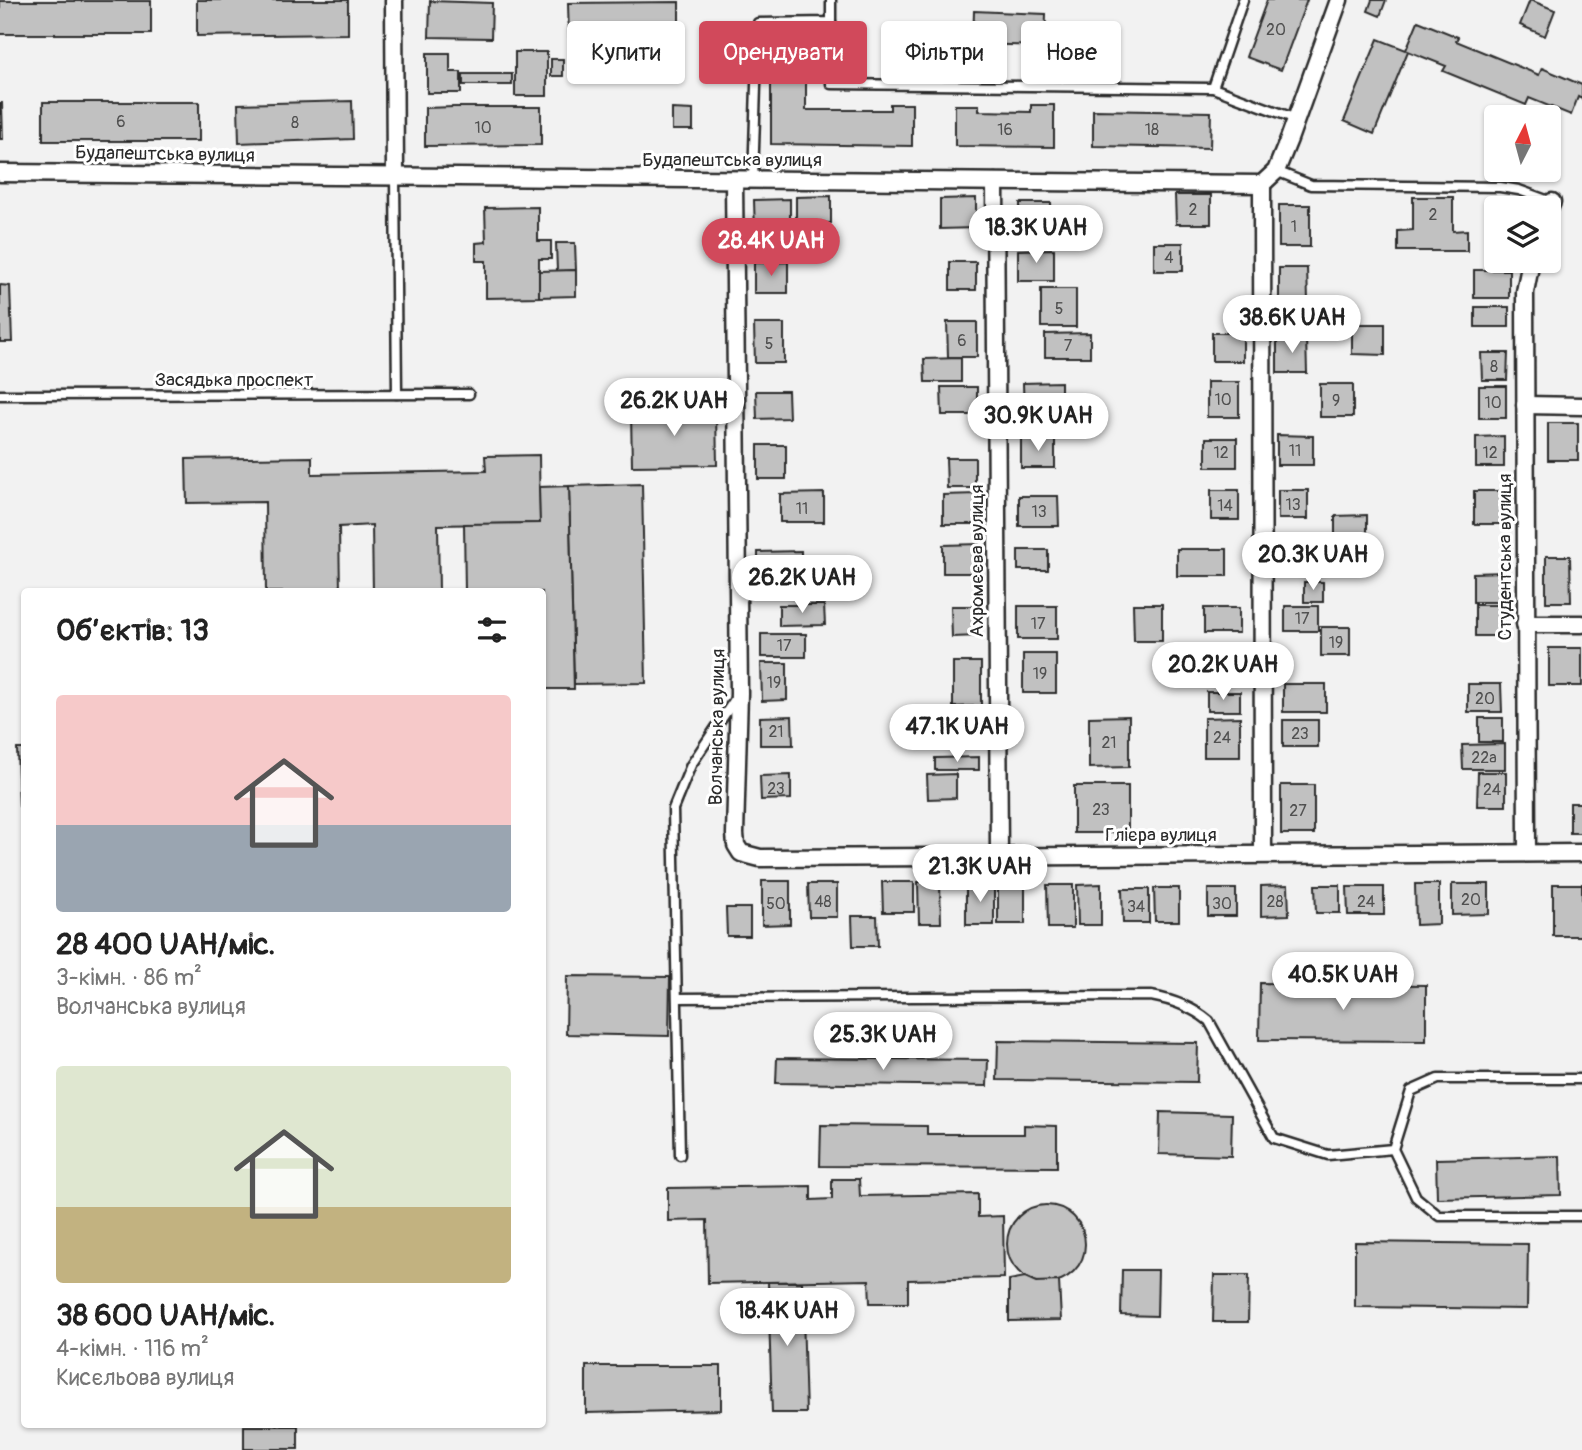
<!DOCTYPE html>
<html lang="uk">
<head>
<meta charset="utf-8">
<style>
  body { margin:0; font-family:Pangolin,sans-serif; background:#f6f6f6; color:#222; height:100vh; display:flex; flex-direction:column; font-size:26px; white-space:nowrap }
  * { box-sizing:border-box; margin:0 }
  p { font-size:23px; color:#767676 }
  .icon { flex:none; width:38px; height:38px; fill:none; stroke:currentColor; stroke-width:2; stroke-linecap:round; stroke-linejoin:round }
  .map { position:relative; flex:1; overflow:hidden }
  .details { position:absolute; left:21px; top:588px; width:525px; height:840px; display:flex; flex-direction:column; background:#fff; border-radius:7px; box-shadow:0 2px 5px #0004 }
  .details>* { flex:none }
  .guide { position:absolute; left:567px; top:21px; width:665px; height:63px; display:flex; gap:14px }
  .needle { width:46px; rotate:6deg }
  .controls { position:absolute; left:1484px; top:105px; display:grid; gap:14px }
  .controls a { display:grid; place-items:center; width:77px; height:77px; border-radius:7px; background:#fff; box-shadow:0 2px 5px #0004; font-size:35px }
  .price { position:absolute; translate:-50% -60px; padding:0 16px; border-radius:24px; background:#fff; color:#222; font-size:23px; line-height:46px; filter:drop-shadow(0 2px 4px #0008) }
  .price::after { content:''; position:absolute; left:50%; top:42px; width:21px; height:16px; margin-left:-10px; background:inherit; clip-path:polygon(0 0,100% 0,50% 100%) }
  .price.on { background:#d1495b; color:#fff }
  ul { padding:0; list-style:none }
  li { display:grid; align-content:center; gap:14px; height:371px; padding:0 35px }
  li span { display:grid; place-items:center; height:217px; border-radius:7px; color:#555 }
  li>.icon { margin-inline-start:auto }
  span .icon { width:126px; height:126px; fill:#fffc; stroke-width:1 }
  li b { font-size:30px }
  h2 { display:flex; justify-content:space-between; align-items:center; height:84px; padding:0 35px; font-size:30px }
  .chip { padding:0 24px; border-radius:7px; background:#fff; box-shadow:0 2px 5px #0004; font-size:24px; line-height:63px }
  .chip.on { background:#d1495b; color:#fff }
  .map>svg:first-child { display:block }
  .building { fill:#c1c1c1; stroke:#2b2b2b; stroke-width:2 }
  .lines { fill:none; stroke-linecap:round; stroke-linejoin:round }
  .lane-casing { stroke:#2b2b2b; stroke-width:13 }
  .street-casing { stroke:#2b2b2b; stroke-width:21 }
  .lane { stroke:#fff; stroke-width:8 }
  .street { stroke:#fff; stroke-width:16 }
  .labels { text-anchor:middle; stroke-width:6; stroke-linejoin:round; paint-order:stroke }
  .number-label { font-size:16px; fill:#505050 }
  .street-label { font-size:19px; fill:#2b2b2b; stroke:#fff }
</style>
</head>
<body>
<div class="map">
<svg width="1582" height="1450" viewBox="0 0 1582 1450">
  <rect width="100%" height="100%" fill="#f2f2f2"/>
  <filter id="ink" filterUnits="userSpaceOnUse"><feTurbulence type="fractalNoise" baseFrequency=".0143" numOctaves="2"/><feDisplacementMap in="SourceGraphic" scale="14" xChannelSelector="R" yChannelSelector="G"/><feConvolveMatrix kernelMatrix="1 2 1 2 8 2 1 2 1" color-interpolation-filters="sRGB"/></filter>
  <g filter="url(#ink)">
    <!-- building -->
    <g class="building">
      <path d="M 197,0 L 348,0 L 348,34 L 197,36 Z"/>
      <path d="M 1267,0 L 1307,0 L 1281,70 L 1246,57 Z"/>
      <path d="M 1372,0 L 1386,0 L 1380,16 L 1368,11 Z"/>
      <path d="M 1530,0 L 1555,10 L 1545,36 L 1520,25 Z"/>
      <rect x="0" y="1" width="151" height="33"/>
      <path d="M 430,1 L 492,3 L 491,38 L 429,37 Z"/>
      <path d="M 679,2 L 679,38 L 569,39 L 568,3 Z"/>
      <path d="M 974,11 L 1046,14 L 1045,46 L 973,44 Z"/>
      <path d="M 1418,21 L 1458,37 L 1456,41 L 1539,75 L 1542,68 L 1582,85 L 1582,99 L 1578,97 L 1571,115 L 1529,98 L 1526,105 L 1443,71 L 1446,66 L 1408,51 L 1374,134 L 1344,121 L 1378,39 L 1406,50 Z"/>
      <path d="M 771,40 L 812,41 L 812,66 L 806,66 L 806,110 L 890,110 L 890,104 L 912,104 L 912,146 L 771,144 Z"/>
      <rect x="515" y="52" width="32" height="44"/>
      <path d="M 427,53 L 450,53 L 450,72 L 461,72 L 461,93 L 427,93 Z"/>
      <rect x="551" y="59" width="12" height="17"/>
      <rect x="463" y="74" width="49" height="11"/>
      <path d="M 352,101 L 353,139 L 239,143 L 238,104 Z"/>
      <rect x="43" y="102" width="156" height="39"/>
      <path d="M 0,103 L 2,103 L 3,139 L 0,139 Z"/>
      <path d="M 955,105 L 979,105 L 979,111 L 1031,112 L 1031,105 L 1054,105 L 1054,147 L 955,146 Z"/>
      <path d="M 454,107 L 541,107 L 541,145 L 425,146 L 425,108 Z"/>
      <path d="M 672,109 L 693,110 L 693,130 L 672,130 Z"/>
      <path d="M 1093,110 L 1211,112 L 1210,148 L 1093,146 Z"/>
      <path d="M 1175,195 L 1211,195 L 1211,224 L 1176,224 Z"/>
      <path d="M 831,196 L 831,223 L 796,223 L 796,197 Z"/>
      <path d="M 1413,197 L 1453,197 L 1453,231 L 1467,230 L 1467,251 L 1398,251 L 1398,231 L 1413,230 Z"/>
      <path d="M 976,198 L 976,228 L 940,229 L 940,199 Z"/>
      <path d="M 790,199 L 790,233 L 755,233 L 754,200 Z"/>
      <path d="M 1020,203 L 1051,203 L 1052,236 L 1020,236 Z"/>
      <rect x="1279" y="205" width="31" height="42"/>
      <path d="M 538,207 L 538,241 L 551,241 L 551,259 L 539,259 L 539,297 L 486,298 L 486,261 L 476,261 L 476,243 L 486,242 L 485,208 Z"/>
      <path d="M 556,243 L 575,243 L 576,270 L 557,271 Z"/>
      <rect x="1154" y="243" width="29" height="28"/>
      <path d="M 1054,249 L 1054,281 L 1018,281 L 1018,250 Z"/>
      <path d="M 788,262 L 788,293 L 754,293 L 754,263 Z"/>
      <rect x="950" y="262" width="26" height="28"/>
      <path d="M 1279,268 L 1307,268 L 1308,301 L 1279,301 Z"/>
      <path d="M 576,270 L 576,296 L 539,297 L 539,271 Z"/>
      <rect x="1474" y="270" width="35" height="28"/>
      <path d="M 0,285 L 10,286 L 12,342 L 0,342 Z"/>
      <rect x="1041" y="289" width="35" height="38"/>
      <rect x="1475" y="307" width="34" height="20"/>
      <path d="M 947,322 L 977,322 L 977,357 L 948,357 Z"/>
      <path d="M 754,324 L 784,324 L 784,363 L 755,363 Z"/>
      <path d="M 1352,324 L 1385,324 L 1385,355 L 1352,354 Z"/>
      <path d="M 1090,333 L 1090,357 L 1045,357 L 1045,334 Z"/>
      <rect x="1212" y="333" width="31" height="28"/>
      <path d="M 1277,337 L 1306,337 L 1307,373 L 1277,373 Z"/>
      <path d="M 1481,353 L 1508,353 L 1507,380 L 1482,380 Z"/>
      <path d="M 961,358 L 961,382 L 925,382 L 924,359 Z"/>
      <path d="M 1061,382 L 1061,414 L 1024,414 L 1023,383 Z"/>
      <rect x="1207" y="382" width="32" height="35"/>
      <rect x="1320" y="384" width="33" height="33"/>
      <rect x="1479" y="386" width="27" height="32"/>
      <path d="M 941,387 L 977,387 L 977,415 L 942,415 Z"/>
      <path d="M 756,391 L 788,391 L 789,418 L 757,419 Z"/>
      <path d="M 662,402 L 683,402 L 683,412 L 716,412 L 717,465 L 632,466 L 631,413 L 662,413 Z"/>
      <rect x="1548" y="423" width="30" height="37"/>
      <path d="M 1277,435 L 1313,436 L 1313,465 L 1277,465 Z"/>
      <path d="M 1504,436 L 1504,467 L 1476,467 L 1476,437 Z"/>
      <path d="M 1055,438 L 1055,468 L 1021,468 L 1021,439 Z"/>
      <rect x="1206" y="438" width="31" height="29"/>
      <rect x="758" y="445" width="28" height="34"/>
      <path d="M 539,455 L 540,523 L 438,525 L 439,592 L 373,592 L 372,525 L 339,527 L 340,592 L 266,592 L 265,502 L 187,503 L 186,459 L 312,457 L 312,474 L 486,471 L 485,456 Z"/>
      <path d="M 946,458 L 975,458 L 975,488 L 947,488 Z"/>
      <path d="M 642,484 L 646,683 L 574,684 L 569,486 Z"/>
      <path d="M 569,486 L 574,689 L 542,689 L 542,592 L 465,592 L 464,524 L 540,523 L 539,487 Z"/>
      <rect x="1211" y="490" width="28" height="30"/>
      <rect x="1278" y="490" width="30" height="29"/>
      <rect x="1474" y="491" width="29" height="33"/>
      <path d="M 824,493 L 824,522 L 780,522 L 780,494 Z"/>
      <path d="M 977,494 L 977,524 L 943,524 L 943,495 Z"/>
      <path d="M 1019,496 L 1058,496 L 1059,526 L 1019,526 Z"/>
      <path d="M 1367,515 L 1367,543 L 1335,543 L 1335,516 Z"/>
      <path d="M 979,544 L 979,573 L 943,573 L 943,545 Z"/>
      <rect x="1281" y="546" width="38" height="31"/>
      <rect x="1177" y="549" width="50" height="27"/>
      <rect x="1018" y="550" width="30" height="20"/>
      <path d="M 801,551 L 801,579 L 758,579 L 758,552 Z"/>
      <path d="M 1546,556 L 1570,556 L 1571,602 L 1546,602 Z"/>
      <path d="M 1505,572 L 1505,602 L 1473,602 L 1473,573 Z"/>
      <rect x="1304" y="582" width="19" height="20"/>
      <path d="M 1133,604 L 1162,604 L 1162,641 L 1134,641 Z"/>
      <path d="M 779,605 L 824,605 L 825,625 L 779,626 Z"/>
      <rect x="1475" y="605" width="28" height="31"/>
      <path d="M 951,606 L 980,606 L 980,636 L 952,637 Z"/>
      <rect x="1018" y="606" width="39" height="33"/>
      <rect x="1285" y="606" width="33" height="25"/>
      <rect x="1204" y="608" width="35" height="25"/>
      <rect x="1321" y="627" width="29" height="29"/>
      <rect x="761" y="634" width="45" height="23"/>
      <rect x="1549" y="648" width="33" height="38"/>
      <rect x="1023" y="654" width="33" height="39"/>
      <path d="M 1240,655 L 1240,681 L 1207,681 L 1207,656 Z"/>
      <path d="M 953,662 L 981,662 L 981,706 L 953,707 Z"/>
      <path d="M 761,663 L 787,663 L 787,700 L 762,701 Z"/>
      <rect x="1283" y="684" width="43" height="28"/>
      <path d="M 1468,684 L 1501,684 L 1502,712 L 1468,712 Z"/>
      <rect x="1207" y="692" width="33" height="19"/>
      <path d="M 792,716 L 793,745 L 760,745 L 760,717 Z"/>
      <path d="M 1129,716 L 1129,767 L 1089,768 L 1089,717 Z"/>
      <path d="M 949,717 L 980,717 L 980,746 L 950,747 Z"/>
      <path d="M 1240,717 L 1240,757 L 1204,757 L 1204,718 Z"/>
      <rect x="1479" y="718" width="24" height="24"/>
      <rect x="1283" y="720" width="35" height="27"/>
      <path d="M 1505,744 L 1505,769 L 1463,769 L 1462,745 Z"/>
      <path d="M 17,749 L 24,749 L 24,806 L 19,806 Z"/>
      <path d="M 979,757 L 979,770 L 935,770 L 935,758 Z"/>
      <path d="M 1478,772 L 1506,772 L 1506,806 L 1477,806 Z"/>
      <path d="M 956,774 L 956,798 L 928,799 L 927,775 Z"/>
      <path d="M 791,775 L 791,799 L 761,800 L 760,776 Z"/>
      <rect x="1281" y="785" width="33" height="49"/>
      <rect x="1074" y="786" width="54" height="47"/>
      <rect x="1570" y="803" width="12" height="30"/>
      <path d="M 762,881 L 790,881 L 790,924 L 762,925 Z"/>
      <path d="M 882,882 L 914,882 L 914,912 L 883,912 Z"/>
      <path d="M 918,882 L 940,882 L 941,923 L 919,923 Z"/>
      <path d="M 808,884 L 837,884 L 837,917 L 809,917 Z"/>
      <rect x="966" y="884" width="28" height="41"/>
      <rect x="998" y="884" width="27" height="40"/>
      <path d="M 1101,884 L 1101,925 L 1078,925 L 1077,885 Z"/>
      <path d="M 1415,884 L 1439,884 L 1439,924 L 1416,925 Z"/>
      <path d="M 1452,884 L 1489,884 L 1489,914 L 1452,915 Z"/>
      <rect x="1553" y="884" width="29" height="52"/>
      <path d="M 1047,885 L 1073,885 L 1073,928 L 1048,928 Z"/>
      <path d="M 1288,885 L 1289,915 L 1261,916 L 1261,886 Z"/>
      <path d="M 1315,885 L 1340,885 L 1340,913 L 1316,913 Z"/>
      <path d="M 1347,887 L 1384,887 L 1384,915 L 1348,915 Z"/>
      <path d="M 1154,888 L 1179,888 L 1179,921 L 1155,921 Z"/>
      <path d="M 1122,889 L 1149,889 L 1149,923 L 1123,923 Z"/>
      <rect x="1208" y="889" width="28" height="27"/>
      <path d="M 726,908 L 750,908 L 750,936 L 727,936 Z"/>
      <path d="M 852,916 L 877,916 L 878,946 L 853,946 Z"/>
      <path d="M 567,976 L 670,977 L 669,1036 L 566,1034 Z"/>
      <path d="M 1260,983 L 1426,985 L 1426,1041 L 1259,1040 Z"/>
      <path d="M 998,1041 L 1198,1043 L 1197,1082 L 997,1080 Z"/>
      <path d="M 777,1058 L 988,1060 L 987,1086 L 776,1083 Z"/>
      <path d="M 1160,1112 L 1232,1114 L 1231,1156 L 1159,1154 Z"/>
      <path d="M 821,1125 L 927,1126 L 927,1134 L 1024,1134 L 1024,1125 L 1057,1126 L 1057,1167 L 820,1166 Z"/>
      <path d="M 1560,1156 L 1561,1195 L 1437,1198 L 1436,1159 Z"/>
      <path d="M 832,1179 L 859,1179 L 860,1196 L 978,1194 L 978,1217 L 1003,1216 L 1004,1278 L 908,1280 L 908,1303 L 870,1303 L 869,1280 L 708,1283 L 707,1220 L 668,1221 L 668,1188 L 811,1186 L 811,1200 L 832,1199 Z"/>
      <circle cx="1046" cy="1244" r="39"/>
      <path d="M 1355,1242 L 1528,1244 L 1527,1309 L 1355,1307 Z"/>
      <path d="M 1122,1270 L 1158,1270 L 1157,1316 L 1121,1315 Z"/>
      <path d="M 1214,1275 L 1249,1275 L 1248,1322 L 1213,1322 Z"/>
      <path d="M 1025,1277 L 1036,1282 L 1059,1281 L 1061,1320 L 1009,1321 L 1009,1280 Z"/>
      <path d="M 768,1282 L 802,1282 L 806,1413 L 772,1413 Z"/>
      <path d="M 586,1366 L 721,1366 L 721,1410 L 586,1413 Z"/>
      <rect x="244" y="1426" width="54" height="23"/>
    </g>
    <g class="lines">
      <!-- lane casing -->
      <g class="lane-casing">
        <g id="lane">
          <path d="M 1243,0 L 1213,88 L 1296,119"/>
          <path d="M 831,22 L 831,84 L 1213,88"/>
          <path d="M 1276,171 L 1311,185 L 1500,187 L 1519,190 L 1552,202"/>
          <path d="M 395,177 L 397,394"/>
          <path d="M 753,180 L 758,23 L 831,22 L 831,0"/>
          <path d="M 0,395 L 469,394"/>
          <path d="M 677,998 L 1151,996 C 1174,1000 1192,1007 1209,1021 L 1274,1138 L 1328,1155 L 1393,1149 L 1411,1091 L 1438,1079 L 1582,1079"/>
          <path d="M 1393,1149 L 1416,1197 L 1439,1216 L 1582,1216"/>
          <path d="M 680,1155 L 673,809 L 691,765 L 735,699"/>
        </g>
      </g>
      <!-- street casing -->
      <g class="street-casing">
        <g id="street">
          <path d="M 394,0 L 395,177"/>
          <path d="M 0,173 L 1262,184 L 1276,171 L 1289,139 L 1339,0"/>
          <path d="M 734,180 L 739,693 L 735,834 L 736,845 L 741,853 L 760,858 L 1582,853"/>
          <path d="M 995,182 L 999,856"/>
          <path d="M 1262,184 L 1263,854"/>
          <path d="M 1549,209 L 1552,202"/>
          <path d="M 1525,405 L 1582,406"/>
          <path d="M 1525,624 L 1582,624"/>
          <path d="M 1527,853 L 1525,292 L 1531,261"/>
        </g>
      </g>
      <!-- lane -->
      <use href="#lane" class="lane"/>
      <!-- street -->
      <use href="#street" class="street"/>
    </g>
  </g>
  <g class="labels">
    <!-- number labels -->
    <g class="number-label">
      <text x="1276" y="35">20</text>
      <text x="121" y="127">6</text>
      <text x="295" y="128">8</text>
      <text x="483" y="133">10</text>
      <text x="1005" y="135">16</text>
      <text x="1152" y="135">18</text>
      <text x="1193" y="215">2</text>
      <text x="1433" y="220">2</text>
      <text x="1294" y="232">1</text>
      <text x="1169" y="263">4</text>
      <text x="1059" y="314">5</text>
      <text x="962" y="346">6</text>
      <text x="769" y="349">5</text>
      <text x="1068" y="351">7</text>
      <text x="1494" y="372">8</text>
      <text x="1223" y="405">10</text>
      <text x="1336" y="406">9</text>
      <text x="1493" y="408">10</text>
      <text x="1295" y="456">11</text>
      <text x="1221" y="458">12</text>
      <text x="1490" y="458">12</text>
      <text x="1293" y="510">13</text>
      <text x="1225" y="511">14</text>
      <text x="802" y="514">11</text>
      <text x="1039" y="517">13</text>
      <text x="1302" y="624">17</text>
      <text x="1038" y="629">17</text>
      <text x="1336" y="648">19</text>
      <text x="784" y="651">17</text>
      <text x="1040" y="679">19</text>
      <text x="774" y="688">19</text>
      <text x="1485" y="704">20</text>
      <text x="776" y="737">21</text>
      <text x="1300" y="739">23</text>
      <text x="1222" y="743">24</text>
      <text x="1109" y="748">21</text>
      <text x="1484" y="763">22а</text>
      <text x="776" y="794">23</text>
      <text x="1492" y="795">24</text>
      <text x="1101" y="815">23</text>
      <text x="1298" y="816">27</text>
      <text x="1471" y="905">20</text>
      <text x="823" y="907">48</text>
      <text x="1275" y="907">28</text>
      <text x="1366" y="907">24</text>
      <text x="776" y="909">50</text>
      <text x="1222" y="909">30</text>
      <text x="1136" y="912">34</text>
    </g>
    <!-- street labels -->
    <g class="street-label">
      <text transform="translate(165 153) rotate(1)" y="7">Будапештська вулиця</text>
      <text x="732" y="166">Будапештська вулиця</text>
      <text x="234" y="386">Засядька проспект</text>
      <text transform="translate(1504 557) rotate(-90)" y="7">Студентська вулиця</text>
      <text transform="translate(976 561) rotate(-90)" y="7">Ахромєєва вулиця</text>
      <text transform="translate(716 727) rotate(-89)" y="7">Волчанська вулиця</text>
      <text x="1161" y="841">Глієра вулиця</text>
    </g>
  </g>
</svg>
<div class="controls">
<a><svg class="needle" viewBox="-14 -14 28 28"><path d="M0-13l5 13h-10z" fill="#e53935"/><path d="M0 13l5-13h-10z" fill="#767676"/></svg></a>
<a><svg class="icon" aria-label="layers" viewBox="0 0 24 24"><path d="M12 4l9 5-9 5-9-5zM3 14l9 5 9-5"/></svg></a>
</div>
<b class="price" style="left:1036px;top:265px">18.3K UAH</b>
<b class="price on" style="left:771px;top:278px">28.4K UAH</b>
<b class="price" style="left:1292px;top:355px">38.6K UAH</b>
<b class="price" style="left:674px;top:438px">26.2K UAH</b>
<b class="price" style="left:1038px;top:453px">30.9K UAH</b>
<b class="price" style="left:1313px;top:592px">20.3K UAH</b>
<b class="price" style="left:802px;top:615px">26.2K UAH</b>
<b class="price" style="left:1223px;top:702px">20.2K UAH</b>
<b class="price" style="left:957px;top:764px">47.1K UAH</b>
<b class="price" style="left:980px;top:904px">21.3K UAH</b>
<b class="price" style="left:1343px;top:1012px">40.5K UAH</b>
<b class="price" style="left:883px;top:1072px">25.3K UAH</b>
<b class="price" style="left:787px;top:1348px">18.4K UAH</b>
<div class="guide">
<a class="chip">Купити</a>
<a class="chip on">Орендувати</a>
<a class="chip">Фільтри</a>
<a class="chip">Нове</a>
</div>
<section class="details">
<h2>Об’єктів: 13<svg class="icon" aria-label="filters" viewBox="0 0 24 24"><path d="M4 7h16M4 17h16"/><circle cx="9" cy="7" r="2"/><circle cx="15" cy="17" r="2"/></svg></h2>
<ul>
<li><span style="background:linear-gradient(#f6c9c9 60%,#9aa5b1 0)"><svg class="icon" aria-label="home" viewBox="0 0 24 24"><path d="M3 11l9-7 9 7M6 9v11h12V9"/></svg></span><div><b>28 400 UAH/міс.</b><p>3-кімн. · 86 m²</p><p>Волчанська вулиця</p></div></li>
<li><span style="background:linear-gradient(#dfe7d0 65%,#c2b280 0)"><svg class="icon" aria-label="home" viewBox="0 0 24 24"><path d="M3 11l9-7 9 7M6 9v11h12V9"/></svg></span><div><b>38 600 UAH/міс.</b><p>4-кімн. · 116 m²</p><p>Кисєльова вулиця</p></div></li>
</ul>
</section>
</div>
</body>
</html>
